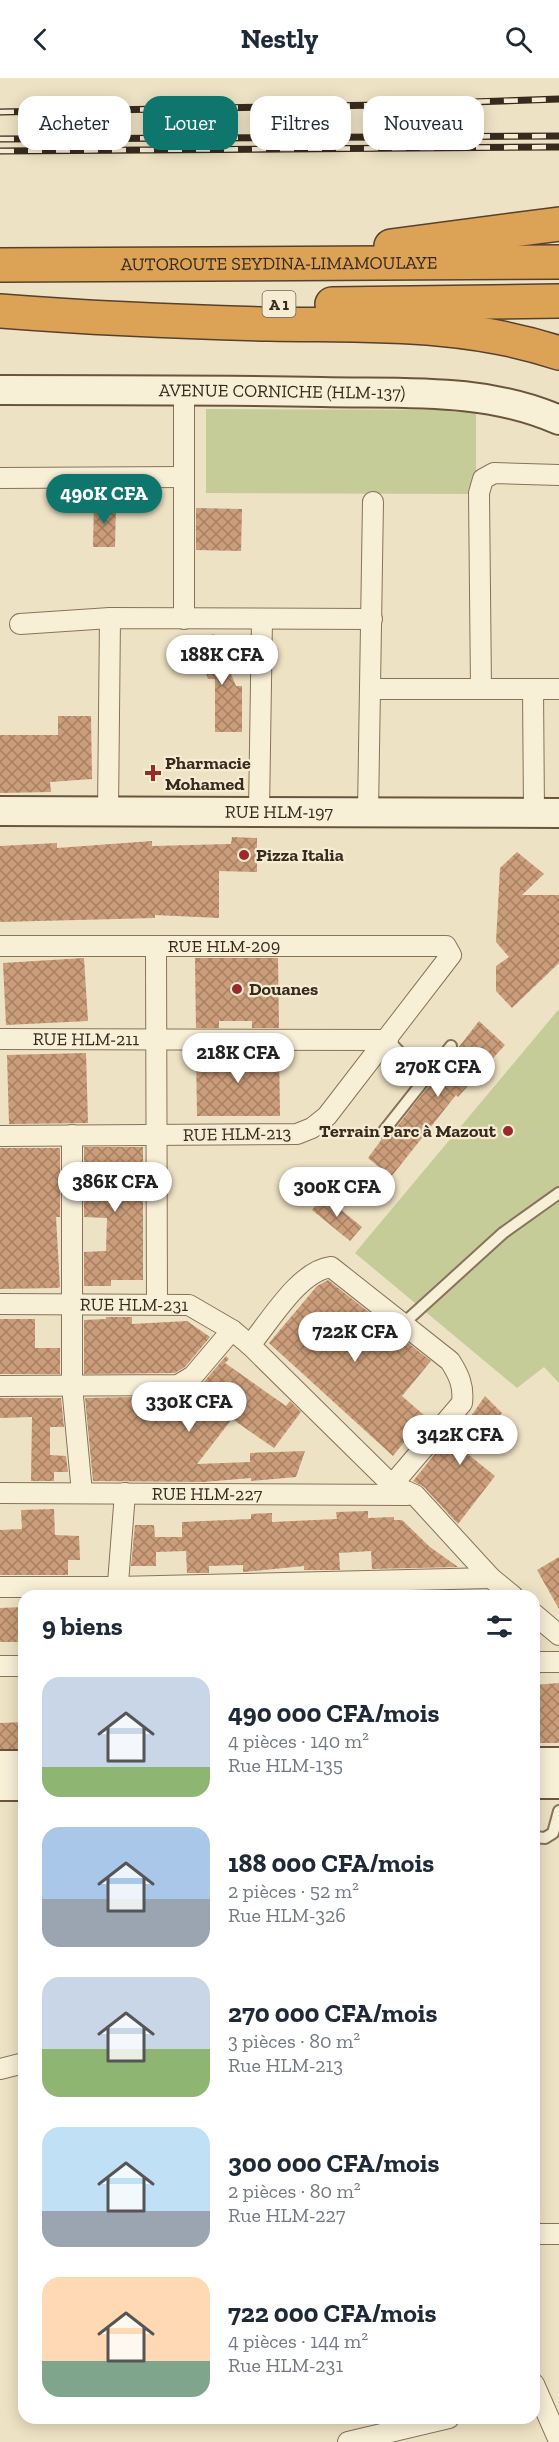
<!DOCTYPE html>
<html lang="fr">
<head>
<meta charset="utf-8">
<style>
  body { margin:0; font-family:"Zilla Slab",serif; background:#f6f6f7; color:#1f2937; height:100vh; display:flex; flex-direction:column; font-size:22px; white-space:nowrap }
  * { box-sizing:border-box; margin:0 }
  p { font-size:20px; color:#747a83 }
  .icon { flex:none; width:33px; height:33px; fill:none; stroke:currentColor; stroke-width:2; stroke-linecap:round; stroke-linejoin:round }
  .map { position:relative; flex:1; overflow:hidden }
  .details { position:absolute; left:18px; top:1512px; width:522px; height:834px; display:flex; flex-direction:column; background:#fff; border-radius:18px; box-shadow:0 3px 15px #0003 }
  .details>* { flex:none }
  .guide { position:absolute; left:18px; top:18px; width:524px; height:54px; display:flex; gap:12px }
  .price { position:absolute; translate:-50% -51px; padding:0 14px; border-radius:21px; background:#fff; color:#222; font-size:20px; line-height:39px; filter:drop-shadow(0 2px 3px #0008) }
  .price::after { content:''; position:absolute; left:50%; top:36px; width:18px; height:14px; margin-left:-9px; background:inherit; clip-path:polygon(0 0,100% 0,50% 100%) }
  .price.selected { background:#0f766e; color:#fff }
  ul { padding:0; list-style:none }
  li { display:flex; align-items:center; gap:18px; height:150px; padding:0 24px }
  li span { display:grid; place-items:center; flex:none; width:168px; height:120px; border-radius:18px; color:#555 }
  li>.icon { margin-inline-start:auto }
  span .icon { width:72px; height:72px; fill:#fffc; stroke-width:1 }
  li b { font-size:26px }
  h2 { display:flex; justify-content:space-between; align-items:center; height:72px; padding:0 24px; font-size:26px }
  .tag { padding:0 21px; border-radius:18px; background:#fff; box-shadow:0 3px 15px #0003; font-size:21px; line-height:54px }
  .tag.selected { background:#0f766e; color:#fff }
  header { display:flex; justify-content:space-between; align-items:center; height:78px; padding:0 24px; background:#fff; font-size:27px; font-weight:800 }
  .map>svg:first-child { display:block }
  .pitch { fill:#c5cc98 }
  .building { fill:url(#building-cross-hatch) }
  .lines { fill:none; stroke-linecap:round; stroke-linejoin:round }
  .lane-casing { stroke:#88735a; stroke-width:14 }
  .street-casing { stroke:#88735a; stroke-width:22 }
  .secondary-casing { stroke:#6a543e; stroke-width:32 }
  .highway-casing { stroke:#56412f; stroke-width:36 }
  .lane { stroke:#f8efd7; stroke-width:10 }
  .street { stroke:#f8efd7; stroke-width:20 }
  .secondary { stroke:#f8efd7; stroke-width:28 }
  .highway { stroke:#dca256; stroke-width:33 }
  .rail-casing { stroke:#382b1e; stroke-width:7 }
  .rail { stroke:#f5ecd3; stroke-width:4.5; stroke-dasharray:14; stroke-linecap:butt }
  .poi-dot { fill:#972b2b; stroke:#f5ecd3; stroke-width:2 }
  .labels { text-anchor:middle; stroke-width:4.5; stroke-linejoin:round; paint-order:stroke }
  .shield { fill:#f5ecd3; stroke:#716554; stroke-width:1.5 }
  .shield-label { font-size:16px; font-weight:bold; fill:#382b1e }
  .street-label { font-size:18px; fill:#382b1e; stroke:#f5ecd3 }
  .poi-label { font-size:18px; font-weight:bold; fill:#382b1e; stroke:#f5ecd3; text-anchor:start }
</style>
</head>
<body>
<header><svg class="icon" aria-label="back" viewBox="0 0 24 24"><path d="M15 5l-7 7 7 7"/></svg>Nestly<svg class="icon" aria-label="search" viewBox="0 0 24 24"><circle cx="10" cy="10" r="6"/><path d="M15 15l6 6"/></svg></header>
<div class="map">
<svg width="559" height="2364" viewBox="0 0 559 2364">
  <defs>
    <pattern id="building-cross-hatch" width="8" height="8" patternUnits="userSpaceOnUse" patternTransform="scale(1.5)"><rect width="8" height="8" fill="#cb9d7a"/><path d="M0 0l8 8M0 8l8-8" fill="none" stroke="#a68063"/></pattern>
  </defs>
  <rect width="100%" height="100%" fill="#eee2c4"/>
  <!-- pitch -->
  <g class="pitch">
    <path d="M 206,331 L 476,332 L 476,416 L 206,415 Z"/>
    <path d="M 559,931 L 559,1305 L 544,1289 L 517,1310 L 355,1175 Z"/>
  </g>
  <!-- building -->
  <g class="building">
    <path d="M 94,424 L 116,425 L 115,469 L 93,469 Z"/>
    <path d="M 196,430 L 242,431 L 241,473 L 196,472 Z"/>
    <path d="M 214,556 L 236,608 L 242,608 L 242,654 L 215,654 L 215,601 L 208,601 L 194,563 Z"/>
    <path d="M 58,638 L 91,638 L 92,701 L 50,704 L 51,714 L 0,715 L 0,657 L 58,657 Z"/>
    <path d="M 232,759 L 257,760 L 257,794 L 219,793 L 219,840 L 155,837 L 155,840 L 0,844 L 0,768 L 57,765 L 57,770 L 152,763 L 152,768 L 231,766 Z"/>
    <path d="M 517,774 L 544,796 L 522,817 L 559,817 L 559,885 L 512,930 L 496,913 L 496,888 L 509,879 L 496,864 L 500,790 Z"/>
    <path d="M 84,880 L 88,943 L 6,947 L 3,885 Z"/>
    <path d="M 195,880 L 278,880 L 279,950 L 252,950 L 252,943 L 219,943 L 219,950 L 196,950 Z"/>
    <path d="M 479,943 L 505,967 L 458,1019 L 456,1017 L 391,1099 L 368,1080 L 382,1061 L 389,1059 Z"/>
    <path d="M 196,974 L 279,974 L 280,1038 L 197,1038 Z"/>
    <path d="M 86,975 L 88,1045 L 9,1046 L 7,977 Z"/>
    <path d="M 84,1069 L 143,1069 L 143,1202 L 111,1202 L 111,1208 L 84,1208 L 84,1174 L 106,1173 L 107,1140 L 84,1139 Z"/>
    <path d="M 0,1070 L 60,1070 L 60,1139 L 56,1139 L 60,1209 L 57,1210 L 0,1211 Z"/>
    <path d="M 324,1118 L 362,1149 L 350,1163 L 312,1132 Z"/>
    <path d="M 328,1202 L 431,1283 L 402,1318 L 425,1338 L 393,1378 L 269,1265 L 317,1208 Z"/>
    <path d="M 106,1239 L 132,1239 L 132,1246 L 187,1243 L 210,1259 L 185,1289 L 175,1295 L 84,1296 L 84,1242 L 106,1241 Z"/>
    <path d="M 0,1241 L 35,1241 L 35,1270 L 60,1270 L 60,1296 L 0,1296 Z"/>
    <path d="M 226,1278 L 229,1281 L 225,1285 L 286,1328 L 290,1323 L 301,1334 L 274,1370 L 232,1341 L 197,1386 L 250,1384 L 250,1375 L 305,1373 L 296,1399 L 251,1403 L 251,1400 L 204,1404 L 93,1403 L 85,1320 L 184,1318 L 202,1306 Z"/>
    <path d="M 485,1318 L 502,1335 L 469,1377 L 495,1398 L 458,1446 L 424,1409 L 413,1403 L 448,1360 L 453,1364 Z"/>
    <path d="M 0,1320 L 61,1320 L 64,1349 L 50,1349 L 50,1377 L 66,1378 L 68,1394 L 54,1394 L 54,1403 L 31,1403 L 32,1339 L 0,1340 Z"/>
    <path d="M 54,1431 L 55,1457 L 79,1458 L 80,1482 L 68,1482 L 68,1497 L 0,1497 L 0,1452 L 22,1451 L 21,1432 Z"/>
    <path d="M 368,1433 L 368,1440 L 394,1439 L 394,1442 L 402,1442 L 430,1469 L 458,1489 L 372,1491 L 371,1473 L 339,1475 L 340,1492 L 304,1492 L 304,1488 L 243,1494 L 243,1487 L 209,1488 L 209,1495 L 187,1495 L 186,1473 L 156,1474 L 156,1488 L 131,1488 L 135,1447 L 154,1447 L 155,1459 L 182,1459 L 182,1444 L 251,1441 L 251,1436 L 272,1435 L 272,1444 L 337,1441 L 336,1434 Z"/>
    <path d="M 559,1479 L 559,1531 L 537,1492 Z"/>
    <path d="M 305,1516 L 341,1516 L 341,1518 L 306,1518 Z"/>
    <path d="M 24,1529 L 24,1564 L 0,1564 L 0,1530 Z"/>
    <path d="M 559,1605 L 559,1665 L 534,1665 L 534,1607 Z"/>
    <path d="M 24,1644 L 24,1671 L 0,1671 L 0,1645 Z"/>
  </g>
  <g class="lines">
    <!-- lane casing -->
    <g class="lane-casing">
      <g id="lane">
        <path d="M 388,962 L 425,1001"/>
        <path d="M 383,1054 L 451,968"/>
        <path d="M 404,1245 L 503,1155 L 559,1115"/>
        <path d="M 534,1759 L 545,1760 L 553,1755 L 559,1733"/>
      </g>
    </g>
    <!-- street casing -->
    <g class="street-casing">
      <g id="street">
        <path d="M 184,312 L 184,541"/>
        <path d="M 0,400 L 184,399"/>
        <path d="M 20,546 L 110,540 L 372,541"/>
        <path d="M 370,611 L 559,611"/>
        <path d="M 481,611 L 479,415 L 483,401 L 494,395 L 559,397"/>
        <path d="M 533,611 L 534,734"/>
        <path d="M 259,733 L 262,541"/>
        <path d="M 108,734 L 110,540"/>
        <path d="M 368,734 L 373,424"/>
        <path id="s1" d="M 0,868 L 446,868 L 451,877 L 327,1038 L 312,1050 L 297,1056 L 0,1058"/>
        <path d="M 156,868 L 157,1226"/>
        <path id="s2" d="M 0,961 L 388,962"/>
        <path d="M 72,1057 L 72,1308 L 82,1415"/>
        <path id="s3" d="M 0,1226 L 189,1227 L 232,1252 L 250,1267 L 392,1407 L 415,1417 L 491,1500 L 513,1518"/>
        <path d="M 250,1267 C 271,1242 299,1193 331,1189 L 450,1283 C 459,1297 464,1308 462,1325 L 392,1407"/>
        <path d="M 0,1308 L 178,1307 L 193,1298 L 232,1252"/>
        <path id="s4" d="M 0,1415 L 408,1417"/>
        <path d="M 0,1509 L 117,1509 L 491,1500"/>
        <path d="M 117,1518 L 125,1415"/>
        <path d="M 534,1536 L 559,1557"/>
        <path d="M 534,1584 L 559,1584"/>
        <path d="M 0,1588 L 24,1588"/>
        <path d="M 0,1991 L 24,1985"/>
        <path d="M 534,2156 L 559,2156"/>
        <path d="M 534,2306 L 559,2363"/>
        <path d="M 348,2364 L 449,2340"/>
      </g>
    </g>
    <!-- secondary casing -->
    <g class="secondary-casing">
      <g id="secondary">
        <path id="s5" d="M 0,312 C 107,312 215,312 322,314 C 402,316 485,309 559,342"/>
        <path id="s6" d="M 0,733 L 559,735"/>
        <path d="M 534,1684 L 559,1684"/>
        <path d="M 0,1687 L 24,1687"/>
        <path d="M 534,1706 L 559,1706"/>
        <path d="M 0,1708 L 24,1708"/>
      </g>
    </g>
    <!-- highway casing -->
    <g class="highway-casing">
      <g id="highway">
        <path d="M 391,168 L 559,146"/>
        <path id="s7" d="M 0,187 L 559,184"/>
        <path d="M 332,226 L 559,223"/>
        <path d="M 0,233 C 90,240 179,244 269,246 C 369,248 463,243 559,275"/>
      </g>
    </g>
    <!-- lane -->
    <use href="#lane" class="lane"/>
    <!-- street -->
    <use href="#street" class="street"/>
    <!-- secondary -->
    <use href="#secondary" class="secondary"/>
    <!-- highway -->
    <use href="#highway" class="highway"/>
    <!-- rail casing -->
    <g class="rail-casing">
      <g id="rail">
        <path d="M 0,34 L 380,27 L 559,21"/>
        <path d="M 0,61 L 559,58"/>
        <path d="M 0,73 L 559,69"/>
      </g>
    </g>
    <!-- rail -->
    <use href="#rail" class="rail"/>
  </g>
  <!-- markers -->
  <g class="poi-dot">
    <path d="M150 686h6v6h6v6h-6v6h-6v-6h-6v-6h6z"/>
    <circle cx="244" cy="777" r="6"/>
    <circle cx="237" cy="911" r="6"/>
    <circle cx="508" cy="1053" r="6"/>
  </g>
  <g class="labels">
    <!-- shield labels -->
    <rect class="shield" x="262.5" y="213" width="33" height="26" rx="4.5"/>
    <g class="shield-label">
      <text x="279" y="232">A 1</text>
    </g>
    <!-- street labels -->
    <g class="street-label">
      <text dy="6" stroke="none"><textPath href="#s7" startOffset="279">AUTOROUTE SEYDINA-LIMAMOULAYE</textPath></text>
      <text dy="6" stroke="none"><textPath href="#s5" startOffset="282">AVENUE CORNICHE (HLM-137)</textPath></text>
      <text dy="6" stroke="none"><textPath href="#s6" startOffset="279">RUE HLM-197</textPath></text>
      <text dy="6" stroke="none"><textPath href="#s1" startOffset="224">RUE HLM-209</textPath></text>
      <text dy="6" stroke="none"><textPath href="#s2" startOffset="86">RUE HLM-211</textPath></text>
      <text transform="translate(237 1056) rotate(-1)" y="6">RUE HLM-213</text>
      <text dy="6" stroke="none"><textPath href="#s3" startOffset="134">RUE HLM-231</textPath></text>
      <text dy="6" stroke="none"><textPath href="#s4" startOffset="207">RUE HLM-227</textPath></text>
    </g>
    <!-- poi labels -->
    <g class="poi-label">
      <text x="165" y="691">Pharmacie<tspan x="165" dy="21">Mohamed</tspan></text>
      <text x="256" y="783">Pizza Italia</text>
      <text x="249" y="917">Douanes</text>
      <text x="496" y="1059" text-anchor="end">Terrain Parc à Mazout</text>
    </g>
  </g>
</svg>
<b class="price selected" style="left:104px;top:447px">490K CFA</b>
<b class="price" style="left:222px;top:608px">188K CFA</b>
<b class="price" style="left:238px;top:1006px">218K CFA</b>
<b class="price" style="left:438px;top:1020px">270K CFA</b>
<b class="price" style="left:115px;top:1135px">386K CFA</b>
<b class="price" style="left:337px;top:1140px">300K CFA</b>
<b class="price" style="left:355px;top:1285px">722K CFA</b>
<b class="price" style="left:189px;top:1355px">330K CFA</b>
<b class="price" style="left:460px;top:1388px">342K CFA</b>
<div class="guide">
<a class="tag">Acheter</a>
<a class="tag selected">Louer</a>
<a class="tag">Filtres</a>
<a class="tag">Nouveau</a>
</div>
<section class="details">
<h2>9 biens<svg class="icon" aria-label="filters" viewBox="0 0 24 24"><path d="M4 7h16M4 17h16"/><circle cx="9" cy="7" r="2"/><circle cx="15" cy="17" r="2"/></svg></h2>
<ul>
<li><span style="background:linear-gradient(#c9d6e8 75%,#8fb573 0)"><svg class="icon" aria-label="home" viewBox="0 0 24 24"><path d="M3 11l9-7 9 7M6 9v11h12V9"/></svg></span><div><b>490 000 CFA/mois</b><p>4 pièces · 140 m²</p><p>Rue HLM-135</p></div></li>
<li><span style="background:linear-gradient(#a9c7e8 60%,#9aa5b1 0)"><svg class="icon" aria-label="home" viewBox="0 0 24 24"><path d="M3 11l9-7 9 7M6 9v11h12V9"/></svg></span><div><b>188 000 CFA/mois</b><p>2 pièces · 52 m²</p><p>Rue HLM-326</p></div></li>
<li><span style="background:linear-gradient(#c9d6e8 60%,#8fb573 0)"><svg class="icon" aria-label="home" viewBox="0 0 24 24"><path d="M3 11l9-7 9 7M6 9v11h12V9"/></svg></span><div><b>270 000 CFA/mois</b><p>3 pièces · 80 m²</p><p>Rue HLM-213</p></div></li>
<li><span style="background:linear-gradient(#bfe0f5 70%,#9aa5b1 0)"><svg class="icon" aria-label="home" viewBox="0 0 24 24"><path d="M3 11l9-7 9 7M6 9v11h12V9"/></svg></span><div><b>300 000 CFA/mois</b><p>2 pièces · 80 m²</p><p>Rue HLM-227</p></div></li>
<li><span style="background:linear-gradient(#ffd9b3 70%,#7fa58c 0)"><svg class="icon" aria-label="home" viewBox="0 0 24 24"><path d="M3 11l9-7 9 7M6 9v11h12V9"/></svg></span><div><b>722 000 CFA/mois</b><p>4 pièces · 144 m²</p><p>Rue HLM-231</p></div></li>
</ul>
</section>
</div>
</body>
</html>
